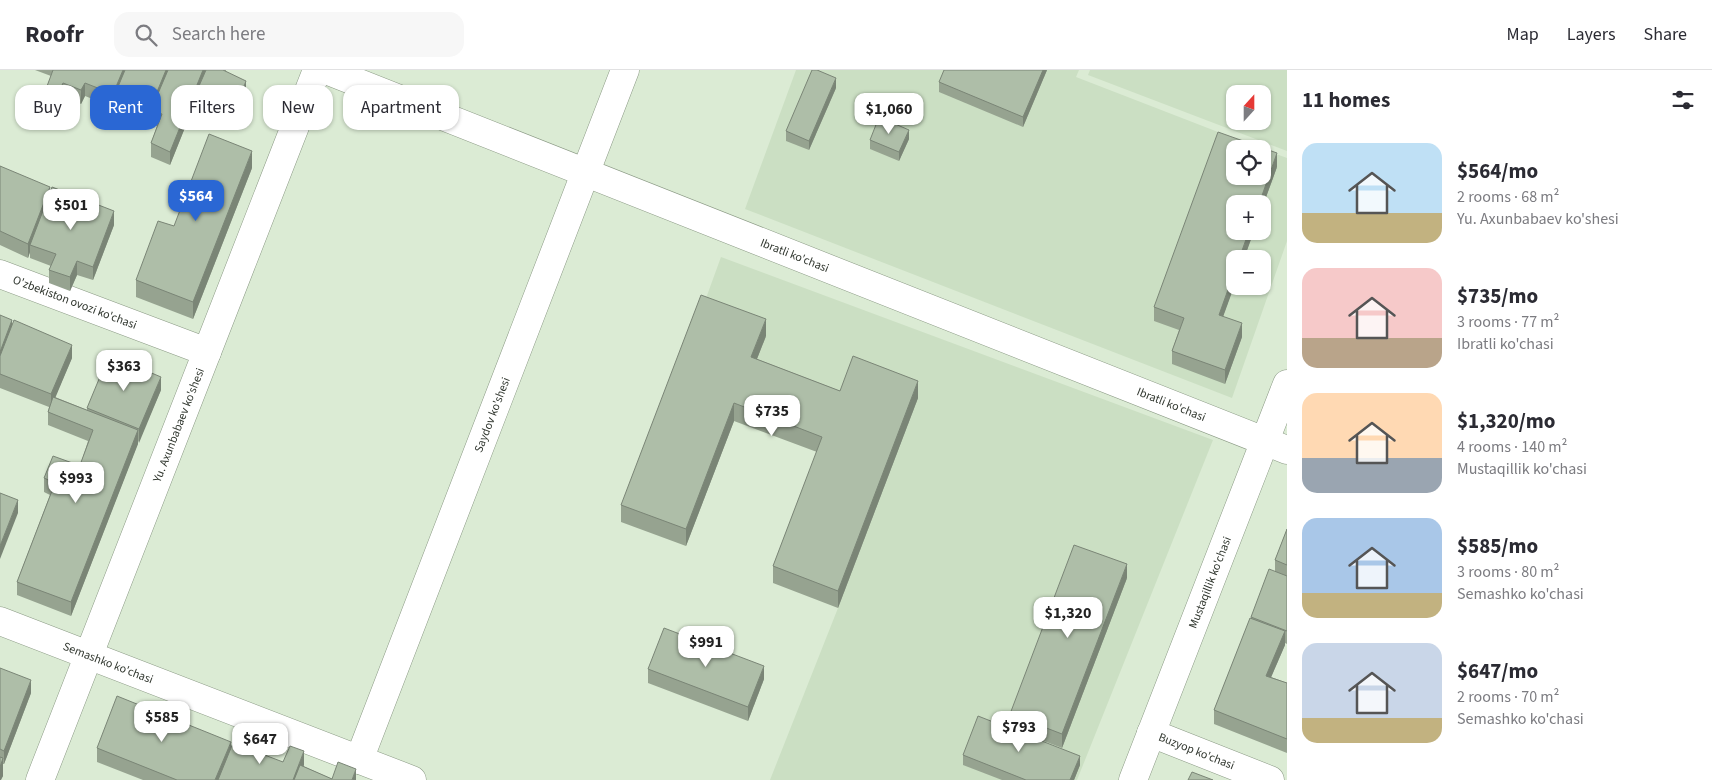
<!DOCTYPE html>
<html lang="en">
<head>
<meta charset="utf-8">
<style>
  body { margin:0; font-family:"Source Sans 3",sans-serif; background:#f7f7f7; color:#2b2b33; height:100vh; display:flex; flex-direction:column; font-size:19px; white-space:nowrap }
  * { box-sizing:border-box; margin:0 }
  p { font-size:16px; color:#7c7c81 }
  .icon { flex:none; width:28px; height:28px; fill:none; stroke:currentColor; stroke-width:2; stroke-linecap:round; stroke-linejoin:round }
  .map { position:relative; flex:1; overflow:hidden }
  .panel { display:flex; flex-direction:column; background:#fff; width:425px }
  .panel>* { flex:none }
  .banner { position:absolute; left:15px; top:15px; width:475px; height:45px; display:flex; gap:10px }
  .needle { width:32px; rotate:21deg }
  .tools { position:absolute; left:1226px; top:15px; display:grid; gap:10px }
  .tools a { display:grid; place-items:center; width:45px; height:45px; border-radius:10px; background:#fff; box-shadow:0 1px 4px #0004; font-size:25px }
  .price { position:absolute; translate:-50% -42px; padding:0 11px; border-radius:10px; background:#fff; color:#222; font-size:16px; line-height:32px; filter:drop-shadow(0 1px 2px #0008) }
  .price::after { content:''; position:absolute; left:50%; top:30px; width:15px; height:11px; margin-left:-8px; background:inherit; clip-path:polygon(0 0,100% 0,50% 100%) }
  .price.current { background:#2a67d4; color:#fff }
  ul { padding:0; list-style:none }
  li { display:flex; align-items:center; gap:15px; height:125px; padding:0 15px }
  li span { display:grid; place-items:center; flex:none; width:140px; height:100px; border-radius:15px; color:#555 }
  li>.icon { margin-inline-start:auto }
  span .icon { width:60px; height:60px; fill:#fffc; stroke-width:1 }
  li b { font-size:21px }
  h2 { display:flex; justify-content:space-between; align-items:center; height:60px; padding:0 15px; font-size:21px }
  .pill { padding:0 18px; border-radius:15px; background:#fff; box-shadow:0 1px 4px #0004; font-size:18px; line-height:45px }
  .pill.current { background:#2a67d4; color:#fff }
  header { display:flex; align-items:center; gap:30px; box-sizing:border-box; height:70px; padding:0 25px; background:#fff; border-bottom:1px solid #e1e1e2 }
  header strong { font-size:24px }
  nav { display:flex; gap:28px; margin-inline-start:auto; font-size:18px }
  .search { width:350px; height:45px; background:#f7f7f7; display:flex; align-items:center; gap:12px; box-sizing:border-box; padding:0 18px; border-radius:15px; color:#7c7c81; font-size:19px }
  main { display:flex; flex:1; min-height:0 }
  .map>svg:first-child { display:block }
  .built { fill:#cbdfc3; fill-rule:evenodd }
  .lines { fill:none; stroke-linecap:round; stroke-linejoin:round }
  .minor-casing { stroke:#8b9a85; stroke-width:29 }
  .minor { stroke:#fff; stroke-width:28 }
  .wall { fill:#96a390 }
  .shaded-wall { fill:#7a8576 }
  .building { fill:#aebea8; stroke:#7a8576; fill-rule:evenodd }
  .labels { text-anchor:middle; stroke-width:4; stroke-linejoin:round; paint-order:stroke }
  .street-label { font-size:12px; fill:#31372f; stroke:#dbebd4 }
</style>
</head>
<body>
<header>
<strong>Roofr</strong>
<div class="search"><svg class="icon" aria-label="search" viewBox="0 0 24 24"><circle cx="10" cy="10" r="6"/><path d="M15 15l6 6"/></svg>Search here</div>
<nav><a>Map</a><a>Layers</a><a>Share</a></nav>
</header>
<main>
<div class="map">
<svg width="1287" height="710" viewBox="0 0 1287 710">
  <rect width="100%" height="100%" fill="#dbebd4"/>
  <!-- built -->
  <g class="built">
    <path d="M 796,0 L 1079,0 L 1076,7 L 1262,79 L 1235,79 L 1235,106 L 1262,106 L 1263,79 L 1287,88 L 1287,171 L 1232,328 L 745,139 ZM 1235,134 L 1262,134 L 1262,161 L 1235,161 ZM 1235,189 L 1262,189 L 1262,216 L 1235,216 Z"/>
    <path d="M 1090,0 L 1287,0 L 1287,81 L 1088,5 ZM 1235,24 L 1262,24 L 1262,51 L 1235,51 Z"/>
    <path d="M 721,187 L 1213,370 L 1077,710 L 770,710 L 838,538 L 917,328 L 840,338 L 751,304 L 701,242 Z"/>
  </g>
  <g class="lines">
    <!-- minor casing -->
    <g class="minor-casing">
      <g id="minor">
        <path id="s1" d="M 326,0 L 1287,380"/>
        <path id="s2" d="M 0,204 L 207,282"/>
        <path id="s3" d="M 0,551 L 412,710"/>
        <path id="s4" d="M 1151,663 L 1270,710"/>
        <path id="s5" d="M 359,690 L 625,0"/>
        <path id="s6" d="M 40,710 L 317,0"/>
        <path id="s7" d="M 1133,710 L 1287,314"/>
      </g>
    </g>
    <!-- minor -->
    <use href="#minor" class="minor"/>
  </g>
  <!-- wall -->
  <g class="wall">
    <path d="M 35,0 L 226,0 L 226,1 L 246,20 L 232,57 L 192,42 L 192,40 L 170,95 L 151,87 L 151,73 L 157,56 L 151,54 L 151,50 L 150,53 L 115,38 L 115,34 L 113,37 L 85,26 L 81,34 L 63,26 L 54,46 L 43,40 L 43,27 L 51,6 Z"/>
    <path d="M 1047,0 L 1023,57 L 939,22 L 939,12 Z"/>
    <path d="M 836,18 L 809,80 L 786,71 L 786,61 Z"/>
    <path d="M 909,69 L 899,91 L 870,79 L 870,70 Z"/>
    <path d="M 0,96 L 50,123 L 114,155 L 93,210 L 77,205 L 70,221 L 49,213 L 49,200 L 51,196 L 30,188 L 30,182 L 28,188 L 0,175 Z"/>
    <path d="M 1277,97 L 1223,246 L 1242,267 L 1225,314 L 1172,294 L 1172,281 L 1179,260 L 1154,251 L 1154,237 Z"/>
    <path d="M 252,98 L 193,249 L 136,227 L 136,210 L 174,156 Z"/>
    <path d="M 0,245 L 12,254 L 72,288 L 55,327 L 87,340 L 87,338 L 161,320 L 138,373 L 71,546 L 17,525 L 17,512 L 50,425 L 44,422 L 44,408 L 80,396 L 88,371 L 48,355 L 48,342 L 49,337 L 0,318 Z"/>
    <path d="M 766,266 L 757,289 L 840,321 L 918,328 L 838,538 L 773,513 L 773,496 L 817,382 L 734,351 L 686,476 L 621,452 L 621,435 Z"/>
    <path d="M 1287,459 L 1287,574 L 1285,573 L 1285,575 L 1271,607 L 1287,613 L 1287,683 L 1214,654 L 1214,640 L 1251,547 L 1275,501 L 1275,490 Z"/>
    <path d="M 1127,508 L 1062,678 L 1010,658 L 1010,644 Z"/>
    <path d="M 0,598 L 31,623 L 4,694 L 3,694 L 3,706 L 0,710 Z"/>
    <path d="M 648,599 L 764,609 L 748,651 L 648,613 Z"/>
    <path d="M 97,678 L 231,678 L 283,692 L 304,695 L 303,696 L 332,709 L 356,710 L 143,710 L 97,692 Z"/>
    <path d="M 963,685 L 1080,695 L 1074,710 L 1002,710 L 963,695 Z"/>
  </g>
  <!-- shaded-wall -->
  <g class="shaded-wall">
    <path d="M 123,0 L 129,0 L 115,24 L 115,34 L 113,37 L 113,24 Z"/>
    <path d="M 166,0 L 172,0 L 151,40 L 151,50 L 150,53 L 150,39 Z"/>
    <path d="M 203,0 L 209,0 L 192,32 L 192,40 L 170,95 L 170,82 Z"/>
    <path d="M 1043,0 L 1047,0 L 1023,57 L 1023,47 Z"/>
    <path d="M 836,8 L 836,18 L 809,80 L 809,71 Z"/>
    <path d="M 246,11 L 246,20 L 232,57 L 232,48 Z"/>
    <path d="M 63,13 L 63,26 L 54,46 L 54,32 Z"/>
    <path d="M 85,13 L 85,26 L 81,34 L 81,20 Z"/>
    <path d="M 909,60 L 909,69 L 899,91 L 899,82 Z"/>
    <path d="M 252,81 L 252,98 L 193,249 L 193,232 Z"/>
    <path d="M 1277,83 L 1277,97 L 1262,138 L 1262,134 L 1259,134 Z"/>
    <path d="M 50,117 L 50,130 L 30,175 L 30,182 L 28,188 L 28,174 Z"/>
    <path d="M 114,141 L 114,155 L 93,210 L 93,197 Z"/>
    <path d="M 1249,161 L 1254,161 L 1244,189 L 1239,189 Z"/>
    <path d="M 77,191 L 77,205 L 70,221 L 70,207 Z"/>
    <path d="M 1235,200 L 1235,214 L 1219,258 L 1219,245 Z"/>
    <path d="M 766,249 L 766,266 L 751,304 L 751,287 Z"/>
    <path d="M 12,250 L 12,264 L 0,296 L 0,282 Z"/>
    <path d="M 1242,253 L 1242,267 L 1225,314 L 1225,300 Z"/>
    <path d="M 72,275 L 72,288 L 51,338 L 51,324 Z"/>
    <path d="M 161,307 L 161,320 L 139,373 L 139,359 Z"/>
    <path d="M 918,311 L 918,328 L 838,538 L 838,521 Z"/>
    <path d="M 734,333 L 734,351 L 686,476 L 686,459 Z"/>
    <path d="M 138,360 L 138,374 L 71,546 L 71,532 Z"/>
    <path d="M 18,430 L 18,443 L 0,489 L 0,476 Z"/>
    <path d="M 1127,494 L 1127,508 L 1062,678 L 1062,664 Z"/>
    <path d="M 1285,561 L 1285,575 L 1266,619 L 1266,606 Z"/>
    <path d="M 764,596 L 764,609 L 748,651 L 748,637 Z"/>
    <path d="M 31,610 L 31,623 L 4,694 L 4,681 Z"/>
    <path d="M 231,672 L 231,685 L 221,710 L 215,710 Z"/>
    <path d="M 304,681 L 304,695 L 298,710 L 293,710 Z"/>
    <path d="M 1080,686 L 1080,695 L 1074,710 L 1070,710 Z"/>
    <path d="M 3,688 L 3,706 L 1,710 L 0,710 L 0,697 Z"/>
    <path d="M 356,699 L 356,710 L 352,710 Z"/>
  </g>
  <!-- building -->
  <g class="building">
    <path d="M 53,0 L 123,0 L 113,24 L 85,13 L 81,20 L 63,13 L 54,32 L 43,27 Z"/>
    <path d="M 125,0 L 166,0 L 150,39 L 115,24 Z"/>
    <path d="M 168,0 L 203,0 L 170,82 L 151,73 L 162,44 L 151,40 Z"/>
    <path d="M 206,0 L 223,0 L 246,11 L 232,48 L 192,32 Z"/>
    <path d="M 812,0 L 817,0 L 836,8 L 809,71 L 786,61 Z"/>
    <path d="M 944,0 L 1043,0 L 1023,47 L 939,12 Z"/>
    <path d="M 879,47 L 909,60 L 899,82 L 870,70 Z"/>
    <path d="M 1218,62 L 1277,83 L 1259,134 L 1235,134 L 1235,161 L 1249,161 L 1239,189 L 1235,189 L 1235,200 L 1219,245 L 1242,253 L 1225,300 L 1172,281 L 1184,248 L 1154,237 ZM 1235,79 L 1262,79 L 1262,106 L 1235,106 Z"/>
    <path d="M 209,64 L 252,81 L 193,232 L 136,210 L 158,151 L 174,156 Z"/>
    <path d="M 0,96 L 50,117 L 28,174 L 0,161 Z"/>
    <path d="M 52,117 L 114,141 L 93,197 L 77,191 L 70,207 L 49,200 L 56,184 L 30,175 Z"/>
    <path d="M 701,225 L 766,249 L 751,287 L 840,321 L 853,286 L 918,311 L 838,521 L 773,496 L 822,367 L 734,333 L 686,459 L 621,435 Z"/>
    <path d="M 0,245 L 12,250 L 0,282 Z"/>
    <path d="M 14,250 L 72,275 L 51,324 L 0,304 L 0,286 Z"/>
    <path d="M 109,285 L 161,307 L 139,359 L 87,338 Z"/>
    <path d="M 53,327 L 138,360 L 71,532 L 17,512 L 55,413 L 44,408 L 53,386 L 89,399 L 80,395 L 93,360 L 48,342 Z"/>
    <path d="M 0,423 L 18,430 L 0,476 Z"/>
    <path d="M 1287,459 L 1287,495 L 1275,490 Z"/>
    <path d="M 1074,475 L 1127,494 L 1062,664 L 1010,644 Z"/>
    <path d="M 1269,499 L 1287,506 L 1287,561 L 1251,547 Z"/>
    <path d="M 1250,548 L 1285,561 L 1266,606 L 1287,613 L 1287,669 L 1214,640 Z"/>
    <path d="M 664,558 L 764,596 L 748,637 L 648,599 Z"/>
    <path d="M 0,598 L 31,610 L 4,681 L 0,679 Z"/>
    <path d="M 117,626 L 231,672 L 215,710 L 177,710 L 97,678 Z"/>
    <path d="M 978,646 L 1080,686 L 1070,710 L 1026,710 L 963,685 Z"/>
    <path d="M 233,673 L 283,692 L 290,676 L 304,681 L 293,710 L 218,710 Z"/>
    <path d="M 0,687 L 3,688 L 0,697 Z"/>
    <path d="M 338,692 L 356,699 L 352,710 L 294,710 L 300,695 L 332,709 Z"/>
    <path d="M 1192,702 L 1213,710 L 1188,710 Z"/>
  </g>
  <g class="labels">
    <!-- street labels -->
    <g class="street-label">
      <text dy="4" stroke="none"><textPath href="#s1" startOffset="504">Ibratli ko'chasi</textPath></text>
      <text dy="4" stroke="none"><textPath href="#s2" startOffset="80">O'zbekiston ovozi ko'chasi</textPath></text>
      <text dy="4" stroke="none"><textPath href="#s1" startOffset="909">Ibratli ko'chasi</textPath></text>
      <text dy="4" stroke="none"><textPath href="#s5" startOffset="370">Saydov ko'shesi</textPath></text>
      <text dy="4" stroke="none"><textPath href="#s6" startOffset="381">Yu. Axunbabaev ko'shesi</textPath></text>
      <text dy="4" stroke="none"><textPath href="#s7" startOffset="212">Mustaqillik ko'chasi</textPath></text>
      <text dy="4" stroke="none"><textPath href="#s3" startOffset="116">Semashko ko'chasi</textPath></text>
      <text dy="4" stroke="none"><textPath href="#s4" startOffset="49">Buzyop ko'chasi</textPath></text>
    </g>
  </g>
</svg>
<div class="tools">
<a><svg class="needle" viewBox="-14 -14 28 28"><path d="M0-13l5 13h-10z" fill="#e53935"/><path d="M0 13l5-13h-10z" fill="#7c7c81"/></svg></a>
<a><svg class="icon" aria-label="locate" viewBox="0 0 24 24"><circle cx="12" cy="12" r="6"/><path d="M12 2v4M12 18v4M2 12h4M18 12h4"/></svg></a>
<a>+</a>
<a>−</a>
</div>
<b class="price" style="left:889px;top:65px">$1,060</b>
<b class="price current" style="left:196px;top:152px">$564</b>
<b class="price" style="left:71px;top:161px">$501</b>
<b class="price" style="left:124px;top:322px">$363</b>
<b class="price" style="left:772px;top:367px">$735</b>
<b class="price" style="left:76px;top:434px">$993</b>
<b class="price" style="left:1068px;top:569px">$1,320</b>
<b class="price" style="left:706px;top:598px">$991</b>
<b class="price" style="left:162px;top:673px">$585</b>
<b class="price" style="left:1019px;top:683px">$793</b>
<b class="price" style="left:260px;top:695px">$647</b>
<div class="banner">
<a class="pill">Buy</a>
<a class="pill current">Rent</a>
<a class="pill">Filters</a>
<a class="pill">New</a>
<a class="pill">Apartment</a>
</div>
</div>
<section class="panel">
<h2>11 homes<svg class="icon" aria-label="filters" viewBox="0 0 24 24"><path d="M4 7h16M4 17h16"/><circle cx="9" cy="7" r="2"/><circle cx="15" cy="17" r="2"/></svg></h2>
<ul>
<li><span style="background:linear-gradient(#bfe0f5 70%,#c2b280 0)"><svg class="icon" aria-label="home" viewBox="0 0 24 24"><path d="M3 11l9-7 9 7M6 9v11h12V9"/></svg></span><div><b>$564/mo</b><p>2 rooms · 68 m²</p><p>Yu. Axunbabaev ko'shesi</p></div></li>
<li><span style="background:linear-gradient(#f6c9c9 70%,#b9a48a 0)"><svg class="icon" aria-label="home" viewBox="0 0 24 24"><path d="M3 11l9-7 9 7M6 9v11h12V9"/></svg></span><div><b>$735/mo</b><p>3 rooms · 77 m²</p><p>Ibratli ko'chasi</p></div></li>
<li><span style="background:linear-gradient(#ffd9b3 65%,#9aa5b1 0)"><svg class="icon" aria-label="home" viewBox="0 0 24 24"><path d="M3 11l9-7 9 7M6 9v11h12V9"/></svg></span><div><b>$1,320/mo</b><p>4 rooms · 140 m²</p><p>Mustaqillik ko'chasi</p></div></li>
<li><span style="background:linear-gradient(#a9c7e8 75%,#c2b280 0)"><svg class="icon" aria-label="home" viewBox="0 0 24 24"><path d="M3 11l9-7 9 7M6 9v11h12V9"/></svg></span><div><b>$585/mo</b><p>3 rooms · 80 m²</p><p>Semashko ko'chasi</p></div></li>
<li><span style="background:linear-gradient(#c9d6e8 75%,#c2b280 0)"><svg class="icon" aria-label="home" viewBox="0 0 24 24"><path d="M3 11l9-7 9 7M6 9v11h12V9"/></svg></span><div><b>$647/mo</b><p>2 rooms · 70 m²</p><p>Semashko ko'chasi</p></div></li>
</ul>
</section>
</main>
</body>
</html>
